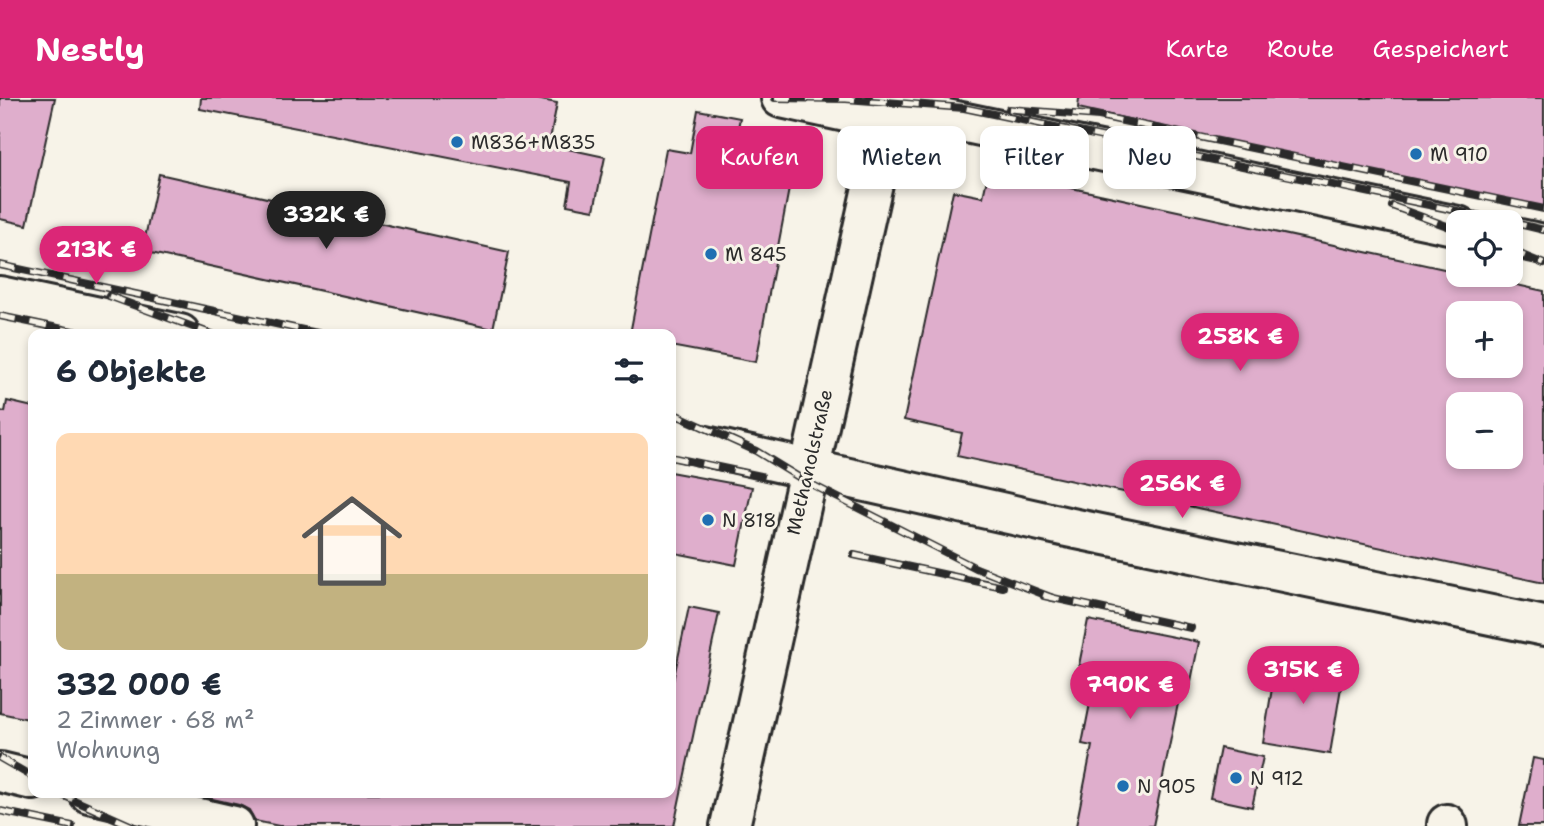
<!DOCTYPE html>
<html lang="de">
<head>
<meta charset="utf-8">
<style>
  body { margin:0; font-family:"Shantell Sans",sans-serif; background:#f6f6f7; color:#1f2937; height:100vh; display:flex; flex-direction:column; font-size:26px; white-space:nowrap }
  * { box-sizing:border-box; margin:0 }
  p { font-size:23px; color:#747a83 }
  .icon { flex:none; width:38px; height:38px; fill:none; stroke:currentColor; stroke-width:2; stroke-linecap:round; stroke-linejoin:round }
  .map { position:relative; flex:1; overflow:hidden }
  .sheet { position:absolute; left:28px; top:231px; width:648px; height:469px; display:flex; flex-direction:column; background:#fff; border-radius:14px; box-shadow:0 4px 10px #0003 }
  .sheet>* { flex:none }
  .banner { position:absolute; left:696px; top:28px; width:665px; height:63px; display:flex; gap:14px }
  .controls { position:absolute; left:1446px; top:112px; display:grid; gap:14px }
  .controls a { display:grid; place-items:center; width:77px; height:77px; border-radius:14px; background:#fff; box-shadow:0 4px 10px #0003; font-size:35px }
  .price { position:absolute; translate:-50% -60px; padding:0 16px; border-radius:24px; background:#db2777; color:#fff; font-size:23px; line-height:46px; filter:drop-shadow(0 2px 4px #0008) }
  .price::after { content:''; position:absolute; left:50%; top:42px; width:21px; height:16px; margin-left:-10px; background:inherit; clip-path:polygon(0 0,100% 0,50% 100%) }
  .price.active { background:#222; color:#fff }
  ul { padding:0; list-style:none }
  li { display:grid; align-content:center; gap:14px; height:371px; padding:0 28px }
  li span { display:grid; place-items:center; height:217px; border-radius:14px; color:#555 }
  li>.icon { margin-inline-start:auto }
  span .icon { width:126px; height:126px; fill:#fffc; stroke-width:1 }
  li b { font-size:30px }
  h2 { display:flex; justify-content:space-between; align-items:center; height:84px; padding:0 28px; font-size:30px }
  .pill { padding:0 24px; border-radius:14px; background:#fff; box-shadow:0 4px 10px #0003; font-size:24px; line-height:63px }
  .pill.active { background:#db2777; color:#fff }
  header { display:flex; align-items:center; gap:42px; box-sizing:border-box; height:98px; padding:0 35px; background:#db2777; color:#fff }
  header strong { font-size:33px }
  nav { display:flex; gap:38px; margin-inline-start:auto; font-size:24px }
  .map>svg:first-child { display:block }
  .building { fill:#dfaecc; stroke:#2b2b2b; stroke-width:2; fill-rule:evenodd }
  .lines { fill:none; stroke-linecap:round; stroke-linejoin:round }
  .minor-casing { stroke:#2b2b2b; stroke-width:44 }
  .minor { stroke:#f7f3e8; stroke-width:38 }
  .rail-casing { stroke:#2b2b2b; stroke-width:8 }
  .rail { stroke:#f7f3e8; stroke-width:5; stroke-dasharray:16; stroke-linecap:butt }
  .poi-dot { fill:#1f6fb2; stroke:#f7f3e8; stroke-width:2.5 }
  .labels { text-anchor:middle; stroke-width:6; stroke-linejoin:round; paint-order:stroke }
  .poi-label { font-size:19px; fill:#2b2b2b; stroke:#f7f3e8; text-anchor:start }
  .street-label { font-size:19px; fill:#2b2b2b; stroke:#f7f3e8 }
</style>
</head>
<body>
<header>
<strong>Nestly</strong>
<nav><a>Karte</a><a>Route</a><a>Gespeichert</a></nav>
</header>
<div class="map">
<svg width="1544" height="728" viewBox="0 0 1544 728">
  <rect width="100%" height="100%" fill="#f7f3e8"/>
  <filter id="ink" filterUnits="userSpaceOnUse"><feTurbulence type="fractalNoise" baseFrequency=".0143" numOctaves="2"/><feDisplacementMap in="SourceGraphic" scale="14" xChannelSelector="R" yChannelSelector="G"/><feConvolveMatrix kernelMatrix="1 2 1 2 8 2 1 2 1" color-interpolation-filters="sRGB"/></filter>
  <g filter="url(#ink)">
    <!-- building -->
    <g class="building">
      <path d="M 0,0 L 55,0 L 27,127 L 0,121 Z"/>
      <path d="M 201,0 L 531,0 L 557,5 L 549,47 L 605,59 L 594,112 L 567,107 L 571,84 L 200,11 Z"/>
      <path d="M 1079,0 L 1544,0 L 1544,112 L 1078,10 Z"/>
      <path d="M 698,12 L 740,20 L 731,63 L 792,75 L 756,264 L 670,248 L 670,236 L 630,236 L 666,51 L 690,55 Z"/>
      <path d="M 989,72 L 1458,174 L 1458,177 L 1471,177 L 1544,193 L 1544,485 L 957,358 L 962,335 L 904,322 L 953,93 L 983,99 ZM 1458,215 L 1510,215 L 1510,268 L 1458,268 ZM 1458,306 L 1510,306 L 1510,359 L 1458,359 Z"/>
      <path d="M 159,76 L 509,154 L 493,231 L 142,153 Z"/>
      <path d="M 7,303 L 33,309 L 33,622 L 0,615 L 0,313 L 5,314 Z"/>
      <path d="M 670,374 L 752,389 L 736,467 L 670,454 Z"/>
      <path d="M 689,509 L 719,515 L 674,728 L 279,728 L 255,723 L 249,712 L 239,707 L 186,695 L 670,695 L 670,597 Z"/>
      <path d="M 1088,522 L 1199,544 L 1190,588 L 1182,586 L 1153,728 L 1076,728 L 1092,648 L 1082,646 L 1097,570 L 1079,567 Z"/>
      <path d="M 1277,560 L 1344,571 L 1330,656 L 1263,645 Z"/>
      <path d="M 1220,650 L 1263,659 L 1252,709 L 1210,700 Z"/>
      <path d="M 1533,660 L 1544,662 L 1544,728 L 1519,728 Z"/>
    </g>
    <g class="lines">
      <!-- minor casing -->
      <g class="minor-casing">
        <g id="minor">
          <path d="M 781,0 L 887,23 L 923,16 L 1458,128"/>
          <path d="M 1510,139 L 1544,146"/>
          <path d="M 0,198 L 180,236"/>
          <path d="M 670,340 L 1067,429 L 1544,528"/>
          <path d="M 0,674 L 33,682"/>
          <path d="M 89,695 L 234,728"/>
          <path d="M 1447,726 L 1448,728"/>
          <path d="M 730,728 L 892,0"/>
        </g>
      </g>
      <!-- minor -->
      <use href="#minor" class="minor"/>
      <!-- rail casing -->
      <g class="rail-casing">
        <g id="rail">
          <path d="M 775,0 L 846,1 L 964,10 L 1510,124"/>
          <path d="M 1009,11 L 1099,18 L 1544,111"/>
          <path d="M 1392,108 L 1458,132"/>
          <path d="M 1510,124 L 1544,132"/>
          <path d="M 1510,152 L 1544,166"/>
          <path d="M 0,167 L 322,236"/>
          <path d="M 109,198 L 212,236"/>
          <path d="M 0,218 L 87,236"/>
          <path d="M 670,314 L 756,353 L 805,383 L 976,470 L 1053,500"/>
          <path d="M 670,359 L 761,378"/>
          <path d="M 854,457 L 1003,489"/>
          <path d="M 1044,498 L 1191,530"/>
          <path d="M 0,660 L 33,679"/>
          <path d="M 58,695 L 132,728"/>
          <path d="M 0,713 L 72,728"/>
        </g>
      </g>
      <!-- rail -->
      <use href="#rail" class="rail"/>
    </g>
  </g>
  <!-- markers -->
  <g class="poi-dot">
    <circle cx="457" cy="44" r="7"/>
    <circle cx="1416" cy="56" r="7"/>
    <circle cx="711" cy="156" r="7"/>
    <circle cx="708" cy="422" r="7"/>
    <circle cx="1236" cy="680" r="7"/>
    <circle cx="1123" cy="688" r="7"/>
  </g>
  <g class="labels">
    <!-- poi labels -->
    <g class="poi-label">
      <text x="471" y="51">M836+M835</text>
      <text x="1430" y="63">M 910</text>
      <text x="725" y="163">M 845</text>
      <text x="722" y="429">N 818</text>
      <text x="1250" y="687">N 912</text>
      <text x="1137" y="695">N 905</text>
    </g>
    <!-- street labels -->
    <g class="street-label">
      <text transform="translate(809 364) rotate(-77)" y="7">Methanolstraße</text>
    </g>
  </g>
</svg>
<div class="controls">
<a><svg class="icon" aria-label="locate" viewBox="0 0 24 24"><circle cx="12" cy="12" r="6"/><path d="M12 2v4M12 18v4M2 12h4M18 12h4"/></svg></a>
<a>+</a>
<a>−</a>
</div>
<b class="price active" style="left:326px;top:153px">332K €</b>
<b class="price" style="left:96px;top:188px">213K €</b>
<b class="price" style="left:1240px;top:275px">258K €</b>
<b class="price" style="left:1182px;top:422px">256K €</b>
<b class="price" style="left:1303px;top:608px">315K €</b>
<b class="price" style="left:1130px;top:623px">790K €</b>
<div class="banner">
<a class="pill active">Kaufen</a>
<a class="pill">Mieten</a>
<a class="pill">Filter</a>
<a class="pill">Neu</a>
</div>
<section class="sheet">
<h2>6 Objekte<svg class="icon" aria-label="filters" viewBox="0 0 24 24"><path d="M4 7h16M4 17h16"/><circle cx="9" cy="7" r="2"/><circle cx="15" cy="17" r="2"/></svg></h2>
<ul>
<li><span style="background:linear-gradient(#ffd9b3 65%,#c2b280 0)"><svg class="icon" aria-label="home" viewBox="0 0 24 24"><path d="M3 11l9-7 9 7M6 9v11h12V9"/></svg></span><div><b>332 000 €</b><p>2 Zimmer · 68 m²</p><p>Wohnung</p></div></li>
</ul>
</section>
</div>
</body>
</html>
